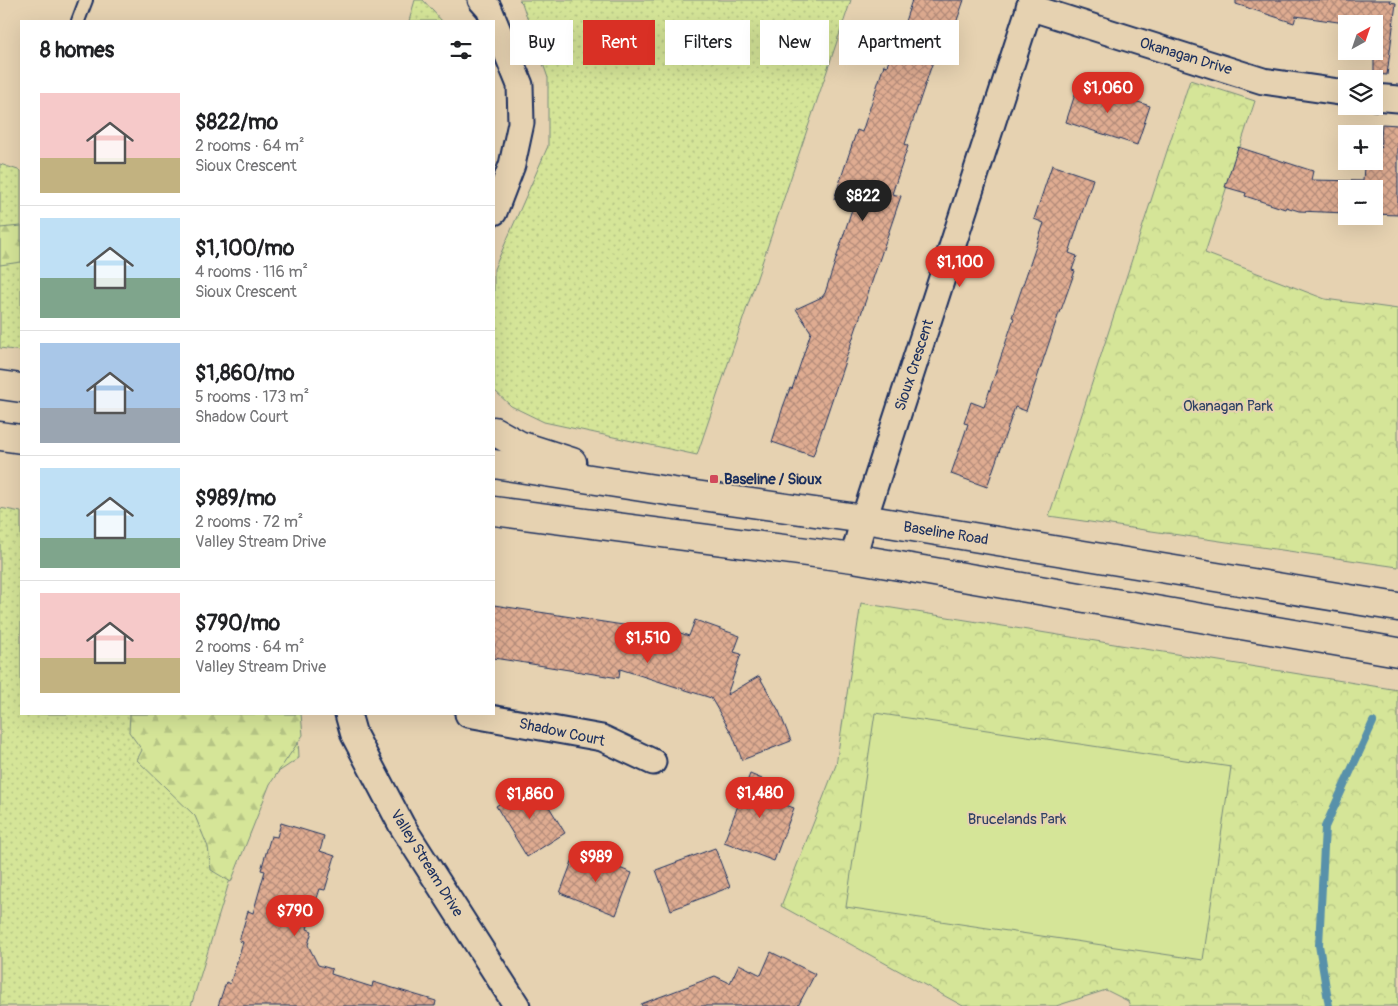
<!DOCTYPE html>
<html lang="en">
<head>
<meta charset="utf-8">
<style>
  body { margin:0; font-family:Pangolin,sans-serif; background:#f2f2f2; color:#202124; height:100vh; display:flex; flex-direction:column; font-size:19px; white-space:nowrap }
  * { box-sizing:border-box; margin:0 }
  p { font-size:16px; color:#757577 }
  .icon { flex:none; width:28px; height:28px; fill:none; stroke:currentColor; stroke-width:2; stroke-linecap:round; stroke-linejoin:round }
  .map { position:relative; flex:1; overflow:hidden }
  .side { position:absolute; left:20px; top:20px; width:475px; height:695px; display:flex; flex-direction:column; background:#fff; border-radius:0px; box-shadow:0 5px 20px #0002 }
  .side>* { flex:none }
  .hud { position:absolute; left:510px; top:20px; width:475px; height:45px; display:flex; gap:10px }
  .needle { width:32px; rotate:40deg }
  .buttons { position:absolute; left:1338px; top:15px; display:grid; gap:10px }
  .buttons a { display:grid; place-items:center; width:45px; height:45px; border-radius:0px; background:#fff; box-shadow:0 5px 20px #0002; font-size:25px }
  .price { position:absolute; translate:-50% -42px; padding:0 11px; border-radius:18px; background:#d93025; color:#fff; font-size:16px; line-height:32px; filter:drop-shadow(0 1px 2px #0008) }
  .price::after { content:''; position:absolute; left:50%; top:30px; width:15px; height:11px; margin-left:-8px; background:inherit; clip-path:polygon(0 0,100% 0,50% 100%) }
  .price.active { background:#222; color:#fff }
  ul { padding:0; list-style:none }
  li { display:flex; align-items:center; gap:15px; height:125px; padding:0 20px }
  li+li { border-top:1px solid #e0e0e0 }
  li span { display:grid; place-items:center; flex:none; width:140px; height:100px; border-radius:0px; color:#555 }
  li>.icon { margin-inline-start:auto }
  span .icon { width:60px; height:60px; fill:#fffc; stroke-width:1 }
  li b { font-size:21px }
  h2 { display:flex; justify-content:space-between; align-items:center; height:60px; padding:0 20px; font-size:21px }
  .pill { padding:0 18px; border-radius:0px; background:#fff; box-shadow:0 5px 20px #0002; font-size:18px; line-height:45px }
  .pill.active { background:#d93025; color:#fff }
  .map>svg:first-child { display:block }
  .grass { fill:url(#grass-dots); stroke:#788a7b }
  .forest { fill:url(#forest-firs); stroke:#788a7b }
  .park { fill:url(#park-crowns); stroke:#788a7b }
  .garden { fill:#d5e598; stroke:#788a7b }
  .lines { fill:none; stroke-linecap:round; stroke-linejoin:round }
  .stream { stroke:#5991aa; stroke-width:8 }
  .building { fill:url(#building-cross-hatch); stroke:#1b2f5e }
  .service-casing { stroke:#1b2f5e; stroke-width:16 }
  .minor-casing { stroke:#1b2f5e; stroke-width:29 }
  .primary-casing { stroke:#1b2f5e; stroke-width:31 }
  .service { stroke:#e6d2b1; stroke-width:12 }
  .minor { stroke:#e6d2b1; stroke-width:25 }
  .primary { stroke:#e6d2b1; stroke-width:28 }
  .poi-dot { fill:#d1495b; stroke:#e6d2b1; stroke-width:2 }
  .labels { text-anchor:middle; stroke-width:4; stroke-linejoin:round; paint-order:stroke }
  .street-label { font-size:15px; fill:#1b2f5e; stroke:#e6d2b1 }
  .park-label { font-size:15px; fill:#2e4164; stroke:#e6d2b1 }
  .poi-label { font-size:15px; font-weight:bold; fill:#1b2f5e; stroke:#e6d2b1; text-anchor:start }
</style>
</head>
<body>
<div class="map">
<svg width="1398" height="1006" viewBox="0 0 1398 1006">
  <defs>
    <pattern id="grass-dots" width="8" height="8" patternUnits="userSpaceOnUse" patternTransform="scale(1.25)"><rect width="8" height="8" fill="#d5e598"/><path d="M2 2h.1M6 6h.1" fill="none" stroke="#b6c585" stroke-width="1.8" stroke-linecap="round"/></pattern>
    <pattern id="forest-firs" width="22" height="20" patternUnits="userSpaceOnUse" patternTransform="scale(1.25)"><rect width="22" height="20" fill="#d5e598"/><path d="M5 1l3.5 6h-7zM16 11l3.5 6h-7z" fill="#b6c585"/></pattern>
    <pattern id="park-crowns" width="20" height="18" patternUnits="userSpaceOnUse" patternTransform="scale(1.25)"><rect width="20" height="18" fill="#d5e598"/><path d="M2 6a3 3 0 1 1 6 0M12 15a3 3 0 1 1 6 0" fill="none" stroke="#b6c585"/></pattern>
    <pattern id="building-cross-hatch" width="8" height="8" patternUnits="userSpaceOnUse" patternTransform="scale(1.25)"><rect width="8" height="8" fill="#dfac91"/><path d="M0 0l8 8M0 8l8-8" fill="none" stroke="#b48c7a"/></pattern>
  </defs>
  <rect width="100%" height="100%" fill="#e6d2b1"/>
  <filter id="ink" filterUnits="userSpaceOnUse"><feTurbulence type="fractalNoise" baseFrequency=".02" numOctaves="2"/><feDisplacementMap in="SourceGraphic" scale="10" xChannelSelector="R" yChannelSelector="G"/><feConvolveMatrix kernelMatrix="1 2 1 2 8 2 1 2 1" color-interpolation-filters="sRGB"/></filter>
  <g filter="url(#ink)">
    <!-- grass -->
    <g class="grass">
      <path d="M 415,0 L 423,0 L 442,21 L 409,21 Z"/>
      <path d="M 519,0 L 851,0 L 697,455 L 544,422 L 511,406 L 494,390 L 494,269 L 548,146 L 548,78 L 522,3 Z"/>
      <path d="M 0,164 L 21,171 L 21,351 L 0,348 Z"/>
      <path d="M 0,508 L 21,512 L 21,714 L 297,714 L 299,758 L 259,785 L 191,1006 L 0,1006 Z"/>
    </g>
    <!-- forest -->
    <g class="forest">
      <path d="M 21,226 L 21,262 L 0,265 L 0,228 Z"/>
      <path d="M 130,714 L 301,714 L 303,735 L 270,784 L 231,882 L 211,870 L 208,847 L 195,816 L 137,760 L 142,750 L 129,732 Z"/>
    </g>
    <!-- park -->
    <g class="park">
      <path d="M 1190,80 L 1255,101 L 1205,253 L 1325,299 L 1398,309 L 1398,567 L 1049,516 Z"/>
      <path d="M 861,603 L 1398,690 L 1398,1006 L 1130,1006 L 1128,1001 L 1106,990 L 1056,1006 L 963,1006 L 781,906 L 836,765 Z"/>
    </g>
    <!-- garden -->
    <path class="garden" d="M 875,713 L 1231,767 L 1203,960 L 846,907 Z"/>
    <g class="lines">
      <!-- stream -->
      <path class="stream" d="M 1329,1006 L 1319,945 L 1325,827 L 1373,722"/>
    </g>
    <!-- building -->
    <g class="building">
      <path d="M 912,0 L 964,0 L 954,29 L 945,26 L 905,144 L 908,146 L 892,194 L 901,196 L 813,456 L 772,442 L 783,407 L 790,388 L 792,389 L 811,332 L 796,309 L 822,297 L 825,293 L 853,206 L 834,199 L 857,130 L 862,132 L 884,65 L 887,66 L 894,45 L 897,46 Z"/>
      <path d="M 1236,0 L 1391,0 L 1390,2 L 1396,3 L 1387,75 L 1374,74 L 1374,24 L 1352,24 L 1296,16 L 1294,23 L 1236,4 Z"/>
      <path d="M 1079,82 L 1150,106 L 1137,145 L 1066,122 Z"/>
      <path d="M 1382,124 L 1398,125 L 1398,215 L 1374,214 L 1374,189 L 1346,189 L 1346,213 L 1299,211 L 1286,207 L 1285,209 L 1245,196 L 1246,193 L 1225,187 L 1238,147 L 1313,171 L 1311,180 L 1363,181 L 1364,167 L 1379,168 Z"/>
      <path d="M 1052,165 L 1093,179 L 1069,253 L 1077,256 L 1072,270 L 1075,271 L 1061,310 L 1060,310 L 1026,411 L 1015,407 L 987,487 L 951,474 L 968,424 L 964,423 L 971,402 L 984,407 L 1014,318 L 1012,317 L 1044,223 L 1034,219 Z"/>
      <path d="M 494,605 L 655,630 L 657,625 L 689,636 L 695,620 L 740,636 L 734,652 L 741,654 L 727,695 L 759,676 L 779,711 L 791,741 L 742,760 L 733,736 L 711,698 L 620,669 L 619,678 L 494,658 Z"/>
      <path d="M 750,774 L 789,790 L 783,804 L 794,808 L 774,861 L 724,842 Z"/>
      <path d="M 528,786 L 537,787 L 565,833 L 527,857 L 496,806 Z"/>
      <path d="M 281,823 L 324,836 L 320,851 L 335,856 L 325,890 L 320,889 L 307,929 L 312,931 L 308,945 L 318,965 L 332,969 L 331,974 L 372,987 L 373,982 L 436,1001 L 435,1006 L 218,1006 L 226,982 L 230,984 L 243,942 L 239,941 L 248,911 L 253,913 L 265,871 L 261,870 L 271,836 L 277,837 Z"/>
      <path d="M 715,848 L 730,887 L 671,910 L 656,870 Z"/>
      <path d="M 576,851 L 632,873 L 616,915 L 560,893 Z"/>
      <path d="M 771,952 L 815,974 L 798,1006 L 642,1006 L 641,1004 L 715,976 L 730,983 L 739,964 L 761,975 Z"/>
    </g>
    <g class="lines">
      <!-- service casing -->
      <g class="service-casing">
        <path id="service" d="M 78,21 L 86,0"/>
      </g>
      <!-- minor casing -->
      <g class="minor-casing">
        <g id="minor">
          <path d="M 481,0 L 489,9 L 520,85 L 521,123 L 512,165 L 494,212"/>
          <path d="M 1029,7 L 1263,81 L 1346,93"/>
          <path d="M 1374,97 L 1398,99"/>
          <path d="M 853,558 L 864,519 L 1032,0"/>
          <path d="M 348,714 L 354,735 L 402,826 L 517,1006"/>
          <path d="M 468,714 L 602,738 L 653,762"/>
        </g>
      </g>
      <!-- primary casing -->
      <g class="primary-casing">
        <g id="primary">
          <path d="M 0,385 L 21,388"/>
          <path d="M 494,431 L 519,445 L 572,462"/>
          <path d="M 0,436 L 21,439"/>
          <path d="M 494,464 L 674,492 L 864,519 L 1398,607"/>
          <path d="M 494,511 L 853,558 L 1398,652"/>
        </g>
      </g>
      <!-- service -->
      <use href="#service" class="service"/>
      <!-- minor -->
      <use href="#minor" class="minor"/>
      <!-- primary -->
      <use href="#primary" class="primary"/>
    </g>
  </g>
  <!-- markers -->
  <rect class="poi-dot" x="709" y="474" width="10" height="10" rx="2.5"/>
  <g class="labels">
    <!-- street labels -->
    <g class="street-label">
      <text transform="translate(1186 56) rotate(17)" y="5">Okanagan Drive</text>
      <text transform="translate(914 365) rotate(-72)" y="5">Sioux Crescent</text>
      <text transform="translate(946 533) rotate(9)" y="5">Baseline Road</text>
      <text transform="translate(562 732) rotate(12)" y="5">Shadow Court</text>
      <text transform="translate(427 863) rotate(58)" y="5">Valley Stream Drive</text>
    </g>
    <!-- park labels -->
    <g class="park-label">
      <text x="1228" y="411">Okanagan Park</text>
      <text x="1017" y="824">Brucelands Park</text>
    </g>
    <!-- poi labels -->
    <g class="poi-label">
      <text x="724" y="484">Baseline / Sioux</text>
    </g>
  </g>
</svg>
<div class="buttons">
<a><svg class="needle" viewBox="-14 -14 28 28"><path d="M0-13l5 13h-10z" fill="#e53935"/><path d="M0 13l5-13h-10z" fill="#757577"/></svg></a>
<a><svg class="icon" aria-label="layers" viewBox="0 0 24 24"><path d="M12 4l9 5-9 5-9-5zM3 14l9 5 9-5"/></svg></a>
<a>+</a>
<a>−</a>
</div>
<b class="price" style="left:1108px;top:114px">$1,060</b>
<b class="price active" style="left:863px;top:222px">$822</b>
<b class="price" style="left:960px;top:288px">$1,100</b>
<b class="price" style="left:648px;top:664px">$1,510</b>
<b class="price" style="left:760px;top:819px">$1,480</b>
<b class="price" style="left:530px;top:820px">$1,860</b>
<b class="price" style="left:596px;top:883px">$989</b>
<b class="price" style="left:295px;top:937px">$790</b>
<div class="hud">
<a class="pill">Buy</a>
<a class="pill active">Rent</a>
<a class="pill">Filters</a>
<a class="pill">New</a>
<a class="pill">Apartment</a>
</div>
<section class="side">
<h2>8 homes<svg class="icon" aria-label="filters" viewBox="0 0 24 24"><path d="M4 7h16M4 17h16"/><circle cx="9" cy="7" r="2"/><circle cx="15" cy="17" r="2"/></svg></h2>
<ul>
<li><span style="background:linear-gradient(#f6c9c9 65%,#c2b280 0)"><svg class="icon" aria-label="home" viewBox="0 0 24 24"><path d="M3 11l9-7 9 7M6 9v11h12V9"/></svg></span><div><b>$822/mo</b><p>2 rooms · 64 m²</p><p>Sioux Crescent</p></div></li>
<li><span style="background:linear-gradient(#bfe0f5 60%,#7fa58c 0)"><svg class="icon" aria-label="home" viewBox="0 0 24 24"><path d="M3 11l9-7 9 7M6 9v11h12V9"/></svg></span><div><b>$1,100/mo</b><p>4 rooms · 116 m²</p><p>Sioux Crescent</p></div></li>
<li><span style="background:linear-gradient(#a9c7e8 65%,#9aa5b1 0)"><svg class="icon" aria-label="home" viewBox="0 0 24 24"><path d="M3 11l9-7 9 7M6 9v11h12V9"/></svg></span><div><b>$1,860/mo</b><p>5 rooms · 173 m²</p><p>Shadow Court</p></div></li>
<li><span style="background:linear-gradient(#bfe0f5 70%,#7fa58c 0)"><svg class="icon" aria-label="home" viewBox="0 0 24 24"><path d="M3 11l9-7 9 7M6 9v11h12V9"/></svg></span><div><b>$989/mo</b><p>2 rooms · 72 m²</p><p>Valley Stream Drive</p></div></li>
<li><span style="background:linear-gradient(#f6c9c9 65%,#c2b280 0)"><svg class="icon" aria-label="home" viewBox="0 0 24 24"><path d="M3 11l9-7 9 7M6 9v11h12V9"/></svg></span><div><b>$790/mo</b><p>2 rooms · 64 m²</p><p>Valley Stream Drive</p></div></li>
</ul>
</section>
</div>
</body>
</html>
